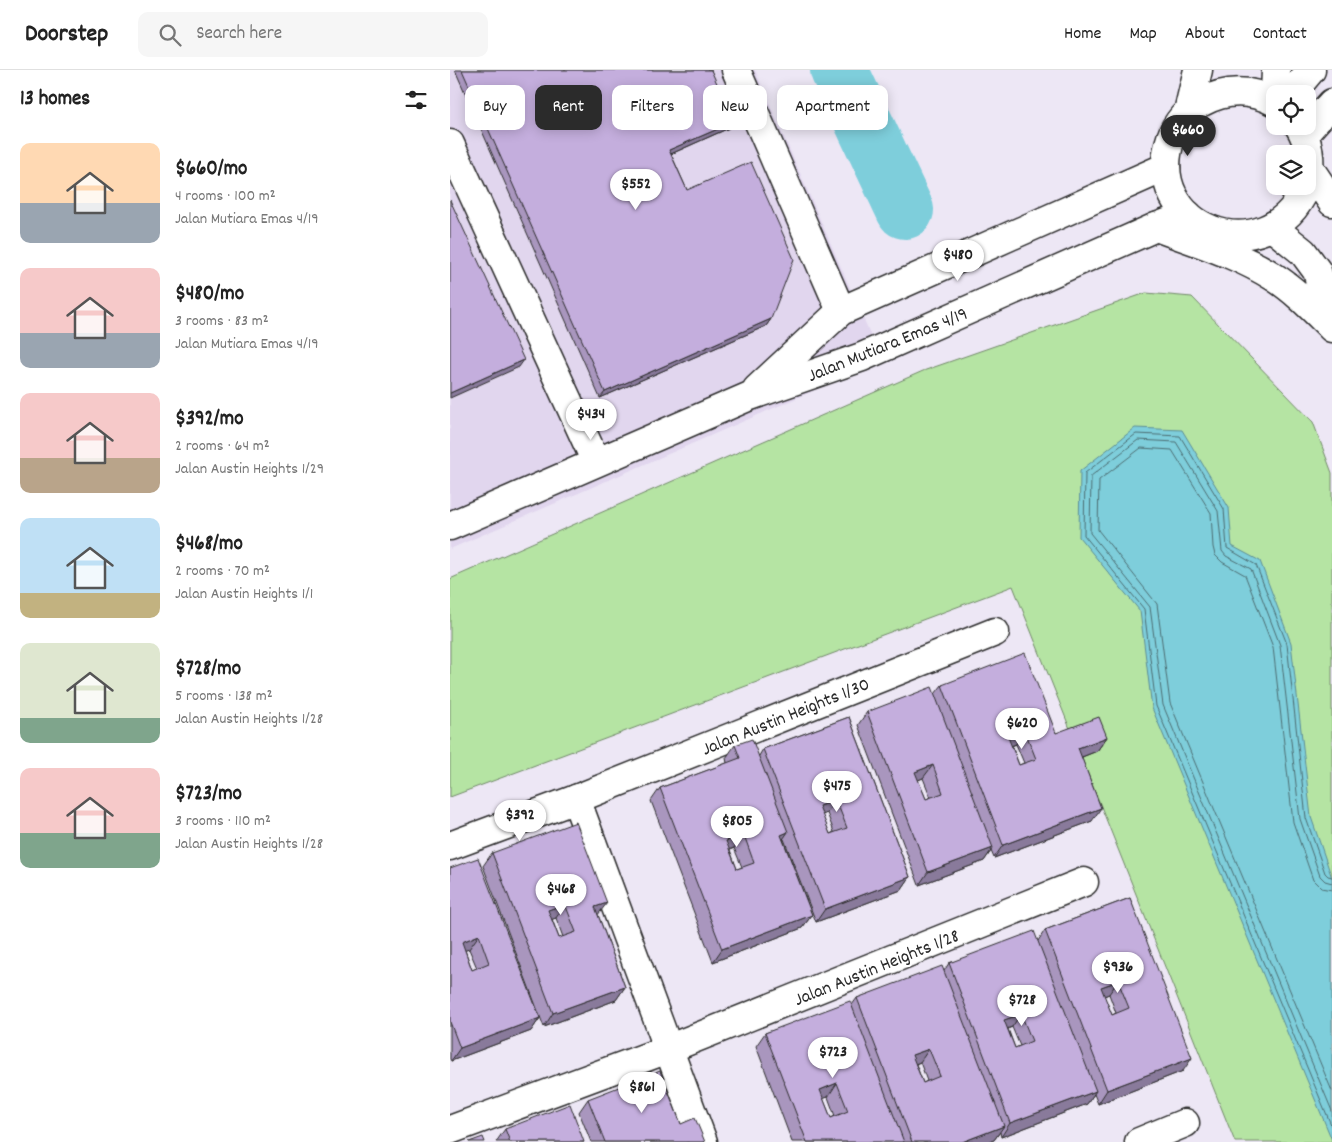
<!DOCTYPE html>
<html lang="en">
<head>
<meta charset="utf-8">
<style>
  body { margin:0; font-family:Dekko,sans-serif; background:#f6f6f6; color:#222; height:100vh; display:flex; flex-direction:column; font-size:19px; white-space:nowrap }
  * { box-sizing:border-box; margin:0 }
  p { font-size:16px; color:#767676 }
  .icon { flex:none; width:28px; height:28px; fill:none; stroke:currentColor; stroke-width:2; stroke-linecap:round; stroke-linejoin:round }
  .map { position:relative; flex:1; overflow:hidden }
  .drawer { display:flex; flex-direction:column; background:#fff; width:450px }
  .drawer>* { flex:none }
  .top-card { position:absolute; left:15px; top:15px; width:475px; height:45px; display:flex; gap:10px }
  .controls { position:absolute; left:816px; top:15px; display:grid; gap:10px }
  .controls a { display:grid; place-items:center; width:50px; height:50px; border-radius:10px; background:#fff; box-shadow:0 2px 12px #0003; font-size:25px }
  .price { position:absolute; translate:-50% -42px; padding:0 11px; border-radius:18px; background:#fff; color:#222; font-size:16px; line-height:32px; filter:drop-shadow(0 1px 2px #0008) }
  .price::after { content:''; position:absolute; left:50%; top:30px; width:15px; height:11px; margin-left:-8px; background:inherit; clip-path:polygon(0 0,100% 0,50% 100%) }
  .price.current { background:#2b2b2b; color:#fff }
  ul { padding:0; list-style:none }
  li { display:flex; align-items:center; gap:15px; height:125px; padding:0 20px }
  li span { display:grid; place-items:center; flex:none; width:140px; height:100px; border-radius:10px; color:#555 }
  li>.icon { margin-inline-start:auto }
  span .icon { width:60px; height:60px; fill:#fffc; stroke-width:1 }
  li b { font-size:21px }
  h2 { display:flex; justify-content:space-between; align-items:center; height:60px; padding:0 20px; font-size:21px }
  .chip { padding:0 18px; border-radius:10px; background:#fff; box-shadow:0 2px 12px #0003; font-size:18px; line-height:45px }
  .chip.current { background:#2b2b2b; color:#fff }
  header { display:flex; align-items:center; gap:30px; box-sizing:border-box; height:70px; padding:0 25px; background:#fff; border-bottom:1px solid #e0e0e0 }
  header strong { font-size:24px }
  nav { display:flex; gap:28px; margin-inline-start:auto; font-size:18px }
  .search { width:350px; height:45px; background:#f6f6f6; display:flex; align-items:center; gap:12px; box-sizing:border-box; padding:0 18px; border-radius:10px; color:#767676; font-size:19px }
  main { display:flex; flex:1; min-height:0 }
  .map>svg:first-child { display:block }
  .built { fill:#e1d6ee }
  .green { fill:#b5e4a3; stroke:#708867 }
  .water { fill:#7ecedb; stroke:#5d8d95 }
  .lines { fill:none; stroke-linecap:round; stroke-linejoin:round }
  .shore { stroke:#4c6c71; stroke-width:1 }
  .river { stroke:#7ecedb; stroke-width:58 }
  .minor-casing { stroke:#2b2b2b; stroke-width:31 }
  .minor { stroke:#fff; stroke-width:28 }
  .wall { fill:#a996be; stroke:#2b2b2b; fill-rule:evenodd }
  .shaded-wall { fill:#897a9b; stroke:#2b2b2b }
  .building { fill:#c4aedd; stroke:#2b2b2b; fill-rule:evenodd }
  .labels { text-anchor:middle; stroke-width:4; stroke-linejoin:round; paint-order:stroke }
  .street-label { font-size:19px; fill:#2b2b2b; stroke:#fff }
</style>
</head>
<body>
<header>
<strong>Doorstep</strong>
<div class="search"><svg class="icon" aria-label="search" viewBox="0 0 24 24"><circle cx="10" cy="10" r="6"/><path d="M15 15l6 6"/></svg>Search here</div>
<nav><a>Home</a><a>Map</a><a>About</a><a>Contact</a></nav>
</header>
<main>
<section class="drawer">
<h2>13 homes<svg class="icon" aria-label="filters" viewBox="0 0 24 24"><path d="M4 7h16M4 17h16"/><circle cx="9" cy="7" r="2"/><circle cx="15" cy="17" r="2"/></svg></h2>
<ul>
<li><span style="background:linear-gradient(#ffd9b3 60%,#9aa5b1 0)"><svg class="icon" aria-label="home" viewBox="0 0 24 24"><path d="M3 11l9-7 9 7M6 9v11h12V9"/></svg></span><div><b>$660/mo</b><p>4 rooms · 100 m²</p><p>Jalan Mutiara Emas 4/19</p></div></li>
<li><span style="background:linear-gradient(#f6c9c9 65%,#9aa5b1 0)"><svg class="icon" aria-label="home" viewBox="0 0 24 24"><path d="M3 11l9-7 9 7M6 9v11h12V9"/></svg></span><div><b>$480/mo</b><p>3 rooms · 83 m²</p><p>Jalan Mutiara Emas 4/19</p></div></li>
<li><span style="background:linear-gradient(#f6c9c9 65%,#b9a48a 0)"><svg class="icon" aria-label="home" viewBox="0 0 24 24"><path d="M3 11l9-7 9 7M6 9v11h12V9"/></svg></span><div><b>$392/mo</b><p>2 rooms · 64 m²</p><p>Jalan Austin Heights 1/29</p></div></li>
<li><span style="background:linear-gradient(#bfe0f5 75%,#c2b280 0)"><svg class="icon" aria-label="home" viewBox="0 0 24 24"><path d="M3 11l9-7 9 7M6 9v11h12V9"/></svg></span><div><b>$468/mo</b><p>2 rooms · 70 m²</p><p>Jalan Austin Heights 1/1</p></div></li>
<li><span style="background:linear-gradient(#dfe7d0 75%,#7fa58c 0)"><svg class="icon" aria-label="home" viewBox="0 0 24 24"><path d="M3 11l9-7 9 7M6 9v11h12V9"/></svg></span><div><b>$728/mo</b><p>5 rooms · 138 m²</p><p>Jalan Austin Heights 1/28</p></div></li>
<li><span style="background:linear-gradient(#f6c9c9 65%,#7fa58c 0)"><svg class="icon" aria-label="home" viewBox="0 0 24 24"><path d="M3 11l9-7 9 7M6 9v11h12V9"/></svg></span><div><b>$723/mo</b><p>3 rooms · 110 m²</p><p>Jalan Austin Heights 1/28</p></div></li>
</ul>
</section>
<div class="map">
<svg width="882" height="1072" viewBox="0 0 882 1072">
  <rect width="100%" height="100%" fill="#ede7f5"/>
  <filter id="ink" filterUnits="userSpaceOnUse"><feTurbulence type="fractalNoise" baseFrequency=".02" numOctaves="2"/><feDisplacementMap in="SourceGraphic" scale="10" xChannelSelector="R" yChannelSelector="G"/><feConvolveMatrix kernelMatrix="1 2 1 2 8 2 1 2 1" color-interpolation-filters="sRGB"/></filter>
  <g filter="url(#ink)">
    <!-- built -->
    <path class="built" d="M 0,0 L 305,0 L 432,291 L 0,479 Z"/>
    <!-- green -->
    <path class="green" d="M 696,223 L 742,227 L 863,352 L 882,403 L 882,1072 L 785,1072 L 563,516 L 0,727 L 0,509 L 473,301 Z"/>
    <!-- water -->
    <path class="water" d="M 685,358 L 732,360 L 779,438 L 782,476 L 810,491 L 841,573 L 861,747 L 882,808 L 882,1070 L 702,638 L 690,541 L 629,467 L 630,401 Z"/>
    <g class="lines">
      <!-- shore -->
      <g class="shore">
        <path d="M 882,807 L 878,806 L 875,803 L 856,748 L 837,574 L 806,495 L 777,478 L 774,439 L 730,366 L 686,364 L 635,403 L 634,465 L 694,539 L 706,636 L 882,1057"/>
        <path d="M 882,813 L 875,811 L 870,806 L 850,749 L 830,575 L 801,499 L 776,486 L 772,481 L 768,441 L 726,372 L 688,370 L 641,406 L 640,463 L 700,537 L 713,635 L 882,1041"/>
        <path d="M 882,820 L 871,818 L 863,810 L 843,752 L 823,577 L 795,505 L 772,492 L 765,485 L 763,477 L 761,443 L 722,380 L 691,378 L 649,410 L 648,460 L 707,534 L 720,633 L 882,1021"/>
      </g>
      <!-- river -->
      <path class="river" d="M 389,0 L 455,140"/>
      <!-- minor casing -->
      <g class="minor-casing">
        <g id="minor">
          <path d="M 286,0 L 391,241"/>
          <path d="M 825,24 L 826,0"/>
          <path d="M 841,24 L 861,0"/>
          <path d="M 825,32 C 801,19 776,19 752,32 C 738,39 726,53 721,68 C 690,157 816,208 857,116"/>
          <path d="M 738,42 L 748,0"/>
          <path d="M 849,56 C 860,73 861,93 858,112"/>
          <path d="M 854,64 L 882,33"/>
          <path d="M 0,74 L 146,392"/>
          <path d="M 860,99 L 882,132"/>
          <path d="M 706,157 C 746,172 788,184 824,207 C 846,221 864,240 882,258"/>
          <path d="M 822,157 L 853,182 L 867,201 L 882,254"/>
          <path d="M 307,319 L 391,241 L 716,97"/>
          <path d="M 0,456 L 300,326 L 412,287 L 706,157 L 738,145"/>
          <path d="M 126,729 L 253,1072"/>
          <path d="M 0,776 L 126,729 L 545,562"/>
          <path d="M 0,1060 L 218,979 L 634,812"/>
          <path d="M 689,1072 L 735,1053"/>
        </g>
      </g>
      <!-- minor -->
      <use href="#minor" class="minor"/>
    </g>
    <!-- wall -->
    <g class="wall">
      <path d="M 5,0 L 261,0 L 279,58 L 221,84 L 237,120 L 321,249 L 316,256 L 150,328 Z"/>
      <path d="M 492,615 L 606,663 L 657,667 L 647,681 L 632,687 L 642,751 L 544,788 L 541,781 L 534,791 L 469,815 L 408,655 L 417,642 L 485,624 ZM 566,674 L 574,693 L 569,695 L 562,676 ZM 473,708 L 481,728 L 476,729 L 468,710 Z"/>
      <path d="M 399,647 L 460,807 L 451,820 L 366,852 L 334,769 L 333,769 L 362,845 L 352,858 L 263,892 L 201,731 L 210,718 L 277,693 L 276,688 L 285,675 L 309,686 L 313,679 ZM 377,743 L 384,762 L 380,764 L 372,745 ZM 284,778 L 292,797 L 287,799 L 280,780 Z"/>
      <path d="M 42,783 L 148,845 L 175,917 L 166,930 L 94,957 L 33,796 ZM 106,848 L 113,867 L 109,868 L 102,849 Z"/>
      <path d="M 0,798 L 90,948 L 81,961 L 1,991 L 0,989 ZM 19,879 L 27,898 L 22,900 L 15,880 Z"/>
      <path d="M 680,828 L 733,1001 L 648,1034 L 644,1024 L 637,1034 L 551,1067 L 550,1062 L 544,1070 L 538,1072 L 342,1072 L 306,976 L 315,963 L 402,935 L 407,928 L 494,901 L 499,893 L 588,871 L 595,860 ZM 659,924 L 666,943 L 662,945 L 654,926 ZM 562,957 L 570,976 L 565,978 L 558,959 ZM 470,992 L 477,1011 L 473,1013 L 466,994 ZM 378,1027 L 385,1046 L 381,1048 L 373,1028 Z"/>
      <path d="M 138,1029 L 255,1072 L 141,1072 L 129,1042 Z"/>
      <path d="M 55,1059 L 134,1072 L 46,1072 Z"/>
    </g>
    <!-- shaded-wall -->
    <g class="shaded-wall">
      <path d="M 284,52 L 279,58 L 214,87 L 219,80 Z"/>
      <path d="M 321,249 L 316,256 L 150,328 L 155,322 Z"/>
      <path d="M 74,290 L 69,297 L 0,328 L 0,323 Z"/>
      <path d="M 575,661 L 566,674 L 549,680 L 558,667 Z"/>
      <path d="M 657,667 L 647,681 L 619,692 L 628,678 Z"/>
      <path d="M 483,695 L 473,708 L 456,715 L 465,702 Z"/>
      <path d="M 386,730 L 377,743 L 360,749 L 369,736 Z"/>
      <path d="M 651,738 L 642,751 L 544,788 L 553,775 Z"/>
      <path d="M 338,762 L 329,775 L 331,765 Z"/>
      <path d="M 294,765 L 284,778 L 267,784 L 276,771 Z"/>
      <path d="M 543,778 L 534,791 L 469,815 L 478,802 Z"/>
      <path d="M 460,807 L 451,820 L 366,852 L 375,839 Z"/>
      <path d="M 157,833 L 147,846 L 145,837 Z"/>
      <path d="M 115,834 L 106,848 L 89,854 L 98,840 Z"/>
      <path d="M 362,845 L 352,858 L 263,892 L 272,879 Z"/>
      <path d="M 29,865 L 19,879 L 2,885 L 12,872 Z"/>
      <path d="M 668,911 L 659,924 L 641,931 L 651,917 Z"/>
      <path d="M 175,917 L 166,930 L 94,957 L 103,943 Z"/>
      <path d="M 571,944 L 562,957 L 545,963 L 554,950 Z"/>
      <path d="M 90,948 L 81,961 L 1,991 L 10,978 Z"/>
      <path d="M 479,979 L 470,992 L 453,999 L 462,985 Z"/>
      <path d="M 742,988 L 733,1001 L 648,1034 L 657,1020 Z"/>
      <path d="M 387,1013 L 378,1027 L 361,1033 L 370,1020 Z"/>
      <path d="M 646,1021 L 637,1034 L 551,1067 L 560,1053 Z"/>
      <path d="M 554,1056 L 544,1070 L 538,1072 L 512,1072 Z"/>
    </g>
    <!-- building -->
    <g class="building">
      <path d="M 12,0 L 261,0 L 284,52 L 219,80 L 237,120 L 301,92 L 344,189 L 321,249 L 155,322 Z"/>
      <path d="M 0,130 L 74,290 L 0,323 Z"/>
      <path d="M 575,583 L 606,663 L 649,647 L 657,667 L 628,678 L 651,738 L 553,775 L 492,615 ZM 575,661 L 586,689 L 569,695 L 558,667 Z"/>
      <path d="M 482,617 L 543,778 L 478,802 L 417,642 ZM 483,695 L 493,723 L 476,729 L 465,702 Z"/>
      <path d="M 399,647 L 460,807 L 375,839 L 313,679 ZM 386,730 L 397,758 L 380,764 L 369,736 Z"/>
      <path d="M 302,669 L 338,762 L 331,765 L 362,845 L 272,879 L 210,718 L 290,688 L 285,675 ZM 294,765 L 304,793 L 287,799 L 276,771 Z"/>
      <path d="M 126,752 L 157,833 L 145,837 L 175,917 L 103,943 L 42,783 ZM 115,834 L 126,862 L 109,868 L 98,840 Z"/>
      <path d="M 28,788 L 90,948 L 10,978 L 0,952 L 0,798 ZM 29,865 L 39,893 L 22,900 L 12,872 Z"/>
      <path d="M 680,828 L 742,988 L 657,1020 L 595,860 ZM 668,911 L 679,938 L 662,945 L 651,917 Z"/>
      <path d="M 584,861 L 646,1021 L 560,1053 L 499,893 ZM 571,944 L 582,971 L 565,978 L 554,950 Z"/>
      <path d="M 492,896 L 554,1056 L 512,1072 L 462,1072 L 407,928 ZM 479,979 L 490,1006 L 473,1013 L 462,985 Z"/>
      <path d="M 400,931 L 454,1072 L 357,1072 L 315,963 ZM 387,1013 L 398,1041 L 381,1048 L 370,1020 Z"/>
      <path d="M 210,1001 L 231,1054 L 245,1048 L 255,1072 L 155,1072 L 138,1029 Z"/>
      <path d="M 120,1034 L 134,1072 L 60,1072 L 55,1059 Z"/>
      <path d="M 33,1067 L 35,1072 L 19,1072 Z"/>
    </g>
  </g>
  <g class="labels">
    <!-- street labels -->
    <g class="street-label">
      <text transform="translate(437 273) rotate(-22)" y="7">Jalan Mutiara Emas 4/19</text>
      <text transform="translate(335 645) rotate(-22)" y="7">Jalan Austin Heights 1/30</text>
      <text transform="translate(426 896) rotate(-22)" y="7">Jalan Austin Heights 1/28</text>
    </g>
  </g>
</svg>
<div class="controls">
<a><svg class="icon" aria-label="locate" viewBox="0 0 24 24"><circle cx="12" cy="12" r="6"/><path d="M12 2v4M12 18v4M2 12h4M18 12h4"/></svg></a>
<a><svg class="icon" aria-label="layers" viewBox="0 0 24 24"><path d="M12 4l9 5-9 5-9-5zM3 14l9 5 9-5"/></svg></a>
</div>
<b class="price current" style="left:738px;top:87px">$660</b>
<b class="price" style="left:186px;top:141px">$552</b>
<b class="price" style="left:508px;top:212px">$480</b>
<b class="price" style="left:141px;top:371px">$434</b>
<b class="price" style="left:572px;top:680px">$620</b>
<b class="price" style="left:387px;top:743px">$475</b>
<b class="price" style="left:70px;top:772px">$392</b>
<b class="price" style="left:287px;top:778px">$805</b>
<b class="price" style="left:111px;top:846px">$468</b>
<b class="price" style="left:668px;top:924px">$936</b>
<b class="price" style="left:572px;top:957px">$728</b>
<b class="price" style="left:383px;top:1009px">$723</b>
<b class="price" style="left:192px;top:1044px">$861</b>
<div class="top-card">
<a class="chip">Buy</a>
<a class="chip current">Rent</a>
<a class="chip">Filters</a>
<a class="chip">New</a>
<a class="chip">Apartment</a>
</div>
</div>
</main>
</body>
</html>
